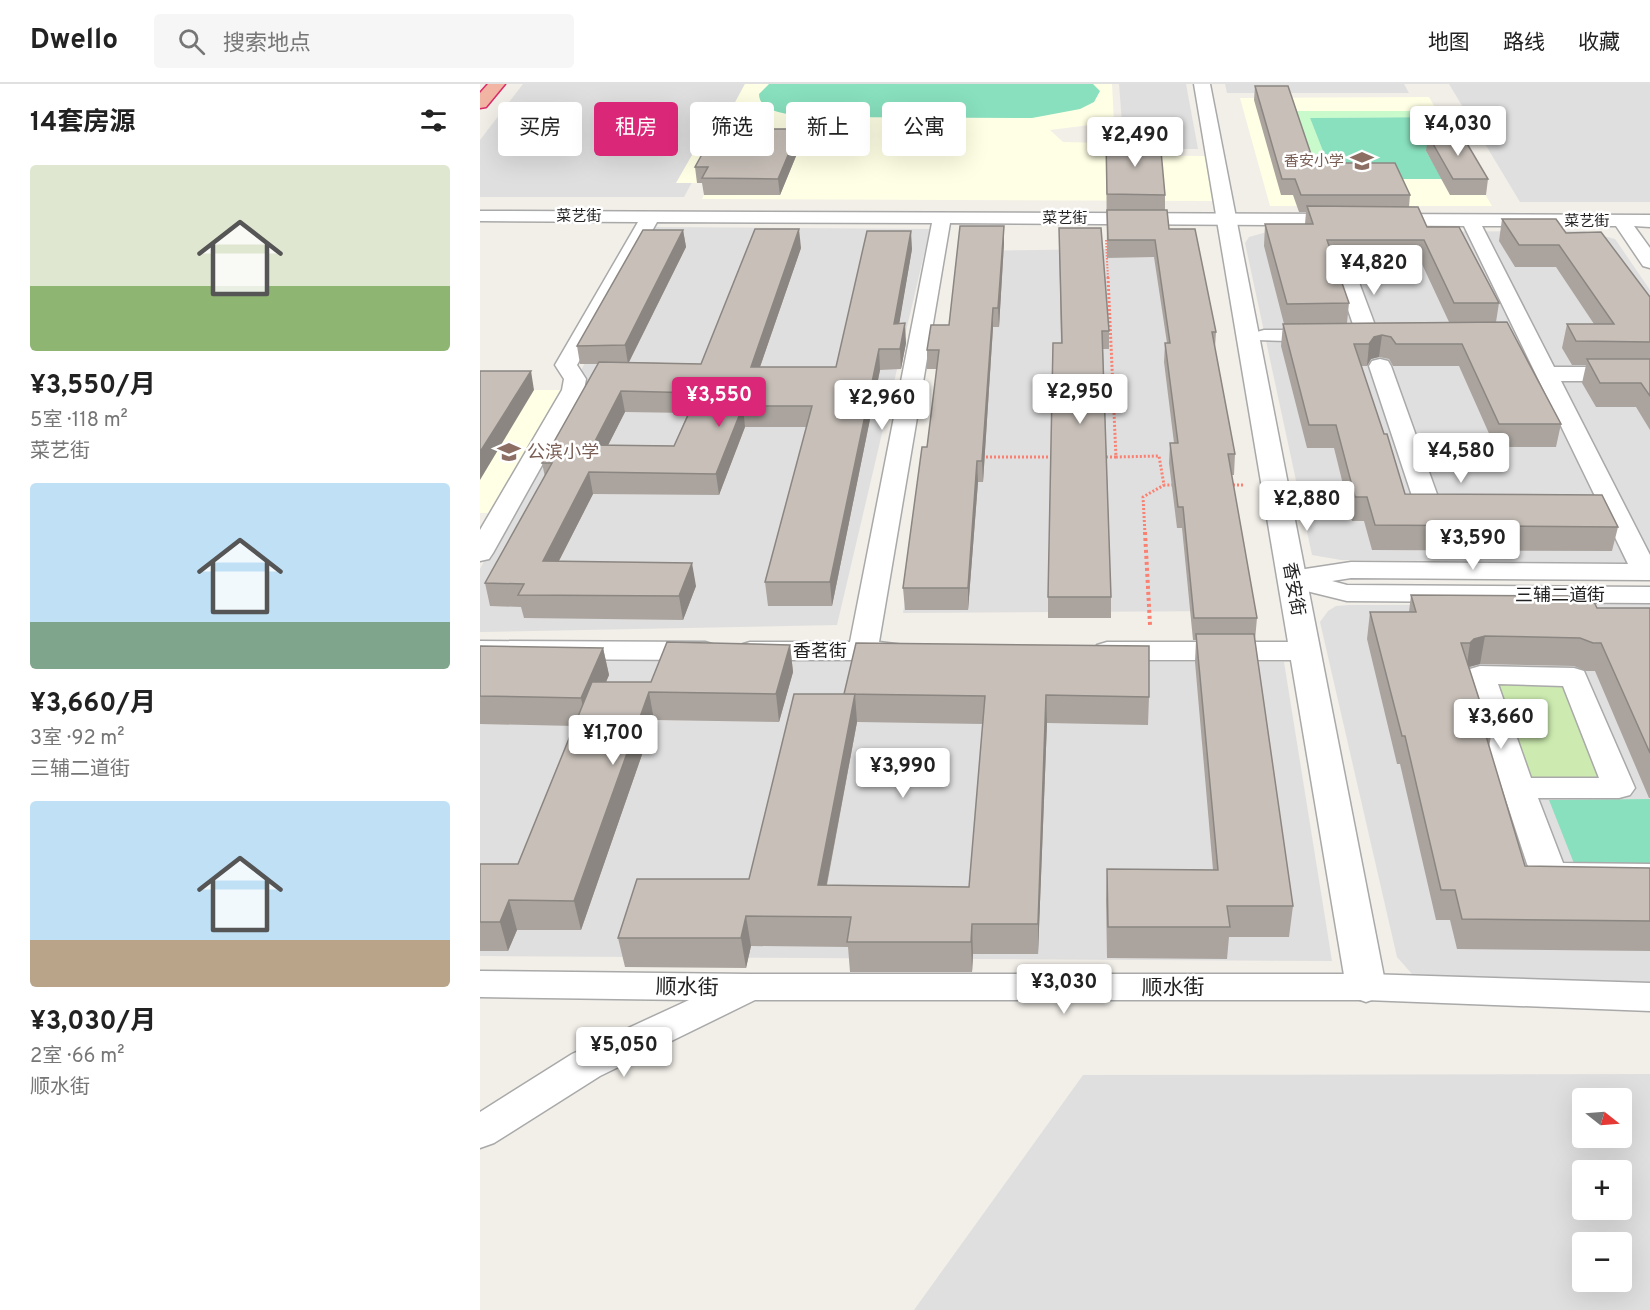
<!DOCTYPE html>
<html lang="zh">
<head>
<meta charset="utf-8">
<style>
  body { margin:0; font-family:Overpass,"Noto Sans SC",sans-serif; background:#f6f6f6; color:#222; height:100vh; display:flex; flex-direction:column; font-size:22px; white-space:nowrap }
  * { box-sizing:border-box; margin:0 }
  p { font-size:20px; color:#767676 }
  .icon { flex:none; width:33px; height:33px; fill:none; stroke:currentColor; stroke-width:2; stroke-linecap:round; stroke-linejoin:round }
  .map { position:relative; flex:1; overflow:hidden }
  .side { display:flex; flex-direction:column; background:#fff; width:480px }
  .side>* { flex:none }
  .guide { position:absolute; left:18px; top:18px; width:570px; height:54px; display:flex; gap:12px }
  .needle { width:39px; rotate:107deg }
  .buttons { position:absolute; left:1092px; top:1004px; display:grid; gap:12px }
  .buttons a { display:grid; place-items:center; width:60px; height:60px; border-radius:6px; background:#fff; box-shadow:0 6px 24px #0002; font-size:30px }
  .price { position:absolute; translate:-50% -51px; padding:0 14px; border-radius:6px; background:#fff; color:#222; font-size:20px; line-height:39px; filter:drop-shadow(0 2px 3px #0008) }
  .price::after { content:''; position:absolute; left:50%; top:36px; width:18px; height:14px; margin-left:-9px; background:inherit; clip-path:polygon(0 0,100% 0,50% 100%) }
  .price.active { background:#db2777; color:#fff }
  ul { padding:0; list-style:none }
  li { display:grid; align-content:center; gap:12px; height:318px; padding:0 30px }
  li span { display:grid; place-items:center; height:186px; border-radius:6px; color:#555 }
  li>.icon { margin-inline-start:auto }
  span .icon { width:108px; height:108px; fill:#fffc; stroke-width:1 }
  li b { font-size:26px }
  h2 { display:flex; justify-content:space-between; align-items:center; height:72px; padding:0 30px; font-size:26px }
  .chip { padding:0 21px; border-radius:6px; background:#fff; box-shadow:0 6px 24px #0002; font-size:21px; line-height:54px }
  .chip.active { background:#db2777; color:#fff }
  header { display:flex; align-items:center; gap:36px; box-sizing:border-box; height:84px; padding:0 30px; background:#fff; border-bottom:2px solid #e0e0e0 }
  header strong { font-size:28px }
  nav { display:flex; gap:33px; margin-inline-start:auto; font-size:21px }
  .search { width:420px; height:54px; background:#f6f6f6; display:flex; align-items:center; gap:15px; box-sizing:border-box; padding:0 21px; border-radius:6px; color:#767676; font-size:22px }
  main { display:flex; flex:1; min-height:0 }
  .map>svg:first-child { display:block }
  .residential { fill:#e0dfdf; fill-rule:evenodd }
  .education { fill:#ffffe5 }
  .grass { fill:#cdebb0 }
  .park { fill:#c8facc }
  .pitch { fill:#88e0be }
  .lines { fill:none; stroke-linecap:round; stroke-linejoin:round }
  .minor-casing { stroke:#a9a9a9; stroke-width:3 }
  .tertiary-casing { stroke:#a9a9a9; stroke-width:3 }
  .trunk-casing { stroke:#dc2a67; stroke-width:3 }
  .path-far2 { stroke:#fa8072; stroke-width:2; stroke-dasharray:1.5 1.5; stroke-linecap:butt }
  .path-far1 { stroke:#fa8072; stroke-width:3; stroke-dasharray:2 2; stroke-linecap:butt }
  .path { stroke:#fa8072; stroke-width:4; stroke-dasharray:3 3; stroke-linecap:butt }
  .minor { fill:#fff; fill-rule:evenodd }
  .tertiary { fill:#fff; fill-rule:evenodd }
  .trunk { fill:#f2b4a3; fill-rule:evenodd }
  .wall { fill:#aba49e; fill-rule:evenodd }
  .shaded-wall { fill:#8b8681 }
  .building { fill:#c7bfb8; stroke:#8b8681; stroke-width:1.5; fill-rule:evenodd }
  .labels { text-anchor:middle; stroke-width:5; stroke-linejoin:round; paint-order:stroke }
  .far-education-label { font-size:15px; fill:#785e54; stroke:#fff; text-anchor:end }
  .far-street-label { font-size:15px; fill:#222; stroke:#fff }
  .education-label { font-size:18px; fill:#785e54; stroke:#fff; text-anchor:start }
  .street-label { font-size:18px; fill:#222; stroke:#fff }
  .near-street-label { font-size:21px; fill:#222; stroke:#fff }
</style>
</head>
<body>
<header>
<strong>Dwello</strong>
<div class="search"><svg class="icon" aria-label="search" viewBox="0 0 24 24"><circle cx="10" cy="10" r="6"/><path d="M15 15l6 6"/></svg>搜索地点</div>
<nav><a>地图</a><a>路线</a><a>收藏</a></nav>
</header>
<main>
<section class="side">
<h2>14套房源<svg class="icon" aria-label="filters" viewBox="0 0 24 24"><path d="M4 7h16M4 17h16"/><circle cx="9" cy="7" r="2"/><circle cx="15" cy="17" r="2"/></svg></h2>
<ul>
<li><span style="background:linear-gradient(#dfe7d0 65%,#8fb573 0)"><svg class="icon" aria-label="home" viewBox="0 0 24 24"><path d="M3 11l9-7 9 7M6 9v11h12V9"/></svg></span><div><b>¥3,550/月</b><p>5室 · 118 m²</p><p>菜艺街</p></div></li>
<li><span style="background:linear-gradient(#bfe0f5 75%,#7fa58c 0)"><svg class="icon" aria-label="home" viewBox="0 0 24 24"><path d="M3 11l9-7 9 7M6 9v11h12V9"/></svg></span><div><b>¥3,660/月</b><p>3室 · 92 m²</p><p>三辅二道街</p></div></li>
<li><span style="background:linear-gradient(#bfe0f5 75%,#b9a48a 0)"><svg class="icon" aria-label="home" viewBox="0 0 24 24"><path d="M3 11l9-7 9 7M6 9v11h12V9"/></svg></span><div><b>¥3,030/月</b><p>2室 · 66 m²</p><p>顺水街</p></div></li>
</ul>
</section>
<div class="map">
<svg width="1170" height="1226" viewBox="0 0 1170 1226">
  <rect width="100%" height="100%" fill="#f2efe9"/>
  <!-- residential -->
  <g class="residential">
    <path d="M 43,0 L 265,0 L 204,113 L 0,113 L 0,56 Z"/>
    <path d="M 639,0 L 706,0 L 718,65 L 644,65 Z"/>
    <path d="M 745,0 L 924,0 L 929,9 L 747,9 Z"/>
    <path d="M 969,0 L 1170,0 L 1170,118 L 1040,118 Z"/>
    <path d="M 174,143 L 450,145 L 357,541 L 0,548 L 0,485 Z"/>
    <path d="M 1104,147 L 1135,155 L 1170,206 L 1170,479 L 861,476 L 832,471 L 765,159 L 769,153 L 787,148 Z"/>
    <path d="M 711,164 L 753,527 L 423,529 L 485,167 Z"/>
    <path d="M 1170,520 L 1170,912 L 951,900 L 932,890 L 917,873 L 840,538 L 848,527 L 856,522 L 869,521 Z"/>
    <path d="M 0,577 L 804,578 L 852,877 L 0,872 Z"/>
    <path d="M 1170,990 L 1170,1226 L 434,1226 L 603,991 ZM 1102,1014 L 1142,1014 L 1142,1053 L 1102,1053 ZM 1102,1086 L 1142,1086 L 1142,1125 L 1102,1125 ZM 1102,1158 L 1142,1158 L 1142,1197 L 1102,1197 Z"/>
  </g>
  <!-- education -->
  <g class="education">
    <path d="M 265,0 L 632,0 L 634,38 L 570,46 L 583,58 L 625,59 L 625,71 L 725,72 L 732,117 L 222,115 L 229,99 L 196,99 L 220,57 L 234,57 Z"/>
    <path d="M 949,13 L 1012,122 L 790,122 L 760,14 Z"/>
    <path d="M 0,306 L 93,306 L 24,429 L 0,429 Z"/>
  </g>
  <!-- grass -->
  <path class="grass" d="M 1000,591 L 1094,593 L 1139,704 L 1037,704 Z"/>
  <!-- park -->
  <path class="park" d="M 794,27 L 956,27 L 960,33 L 830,34 L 848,79 L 828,79 Z"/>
  <!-- pitch -->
  <g class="pitch">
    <path d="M 289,0 L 613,0 L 620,7 L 614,18 L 600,25 L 552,34 L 344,33 C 327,32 279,33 279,10 Z"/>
    <path d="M 960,33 L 980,67 L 946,67 L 962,95 L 854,95 L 830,34 Z"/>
    <path d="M 1170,715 L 1170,782 L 1095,782 L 1069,716 Z"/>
  </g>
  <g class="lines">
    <!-- minor casing -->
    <g class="minor-casing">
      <g id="minor">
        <path d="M 0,127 L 1170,131 L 1170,143 L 1154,142 L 1170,164 L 1170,184 L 1163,182 L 1136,142 L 1002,142 L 1074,283 L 1170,283 L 1170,297 L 1081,297 L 1170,471 L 1170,496 L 871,494 L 852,497 L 867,501 L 1170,503 L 1170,519 L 867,517 L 802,501 L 798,495 L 802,489 L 812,487 L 871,478 L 1148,480 L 984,142 L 470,139 L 399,558 L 424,561 L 428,567 L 424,573 L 414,576 L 270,576 L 260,573 L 256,567 L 260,561 L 270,558 L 370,558 L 452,139 L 177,138 L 97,281 L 106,295 L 104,306 L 13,469 L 9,475 L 0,477 L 0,446 L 82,306 L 84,295 L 75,281 L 158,138 L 0,137 Z"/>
        <path d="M 864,179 L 871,181 L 874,185 L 899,252 L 895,256 L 888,258 L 881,256 L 877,252 L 854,185 L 857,181 Z"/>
        <path d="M 784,246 L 843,246 L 850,248 L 854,252 L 850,256 L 843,258 L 777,256 L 773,252 L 777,248 Z"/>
        <path d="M 900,275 L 908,277 L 911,282 L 958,413 L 984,416 L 988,421 L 984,426 L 975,429 L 939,426 L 935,421 L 889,282 L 892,277 Z"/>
        <path d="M 0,557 L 225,558 L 235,561 L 239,567 L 235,573 L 225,576 L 0,575 Z"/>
        <path d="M 627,558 L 825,558 L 835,561 L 839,567 L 835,573 L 825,576 L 627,576 L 617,573 L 613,567 L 617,561 Z"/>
        <path d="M 1000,582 L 1094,584 L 1104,587 L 1155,704 L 1150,711 L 1139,714 L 1058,714 L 1083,779 L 1170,780 L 1170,804 C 1147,803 1075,808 1058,795 C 1053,792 1050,785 1047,780 L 985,591 L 990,585 ZM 1018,600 L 1083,602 L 1119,694 L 1051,694 Z"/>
        <path d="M 0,887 L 269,890 L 886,890 L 1170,899 L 1170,927 L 886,916 L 275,916 L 120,992 L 14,1059 L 0,1064 L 0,1028 L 92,970 L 209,916 L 0,913 Z"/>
      </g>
    </g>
    <!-- tertiary casing -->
    <g class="tertiary-casing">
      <path id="tertiary" d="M 714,0 L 730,0 L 906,903 L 900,913 L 886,918 L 872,913 L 866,903 Z"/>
    </g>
    <!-- trunk casing -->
    <g class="trunk-casing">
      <path id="trunk" d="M 8,0 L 25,0 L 6,23 L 0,24 L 0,9 Z"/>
    </g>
    <!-- path-far2 -->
    <path class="path-far2" d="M 626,156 L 628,195"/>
    <!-- path-far1 -->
    <g class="path-far1">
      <path d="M 628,193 L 636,373 L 679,372 L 684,401 L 696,401"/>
      <path d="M 502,373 L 575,373"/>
      <path d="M 622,373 L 636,373"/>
      <path d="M 749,401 L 765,401"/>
      <path d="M 665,450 L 663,413 L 684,401"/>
    </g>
    <!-- path -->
    <path class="path" d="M 665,448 L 670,541"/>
    <!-- minor -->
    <use href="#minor" class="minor"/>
    <!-- tertiary -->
    <use href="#tertiary" class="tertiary"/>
    <!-- trunk -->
    <use href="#trunk" class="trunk"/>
  </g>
  <!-- wall -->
  <g class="wall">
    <path d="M 775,2 L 834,79 L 930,111 L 929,123 L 1019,219 L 1016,238 L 1081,340 L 1076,363 L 1015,363 L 979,282 L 913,282 L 909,275 L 899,273 L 891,275 L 887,282 L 881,282 L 925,410 L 1138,443 L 1132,467 L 892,466 L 884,437 L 872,437 L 854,364 L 827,364 L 801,262 L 803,240 L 804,240 L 784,162 L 785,140 L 825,140 L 826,128 L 819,128 L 813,111 L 801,111 L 774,16 ZM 855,178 L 941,178 L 969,238 L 867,239 L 869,219 Z"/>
    <path d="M 948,51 L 1008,95 L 1006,111 L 970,111 L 946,67 Z"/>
    <path d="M 626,56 L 685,111 L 685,126 L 689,145 L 736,248 L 735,264 L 755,370 L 754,391 L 751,391 L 777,534 L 775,556 L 813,822 L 809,853 L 749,853 L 747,875 L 627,874 L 626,816 L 627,785 L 733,786 L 715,578 L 716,556 L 713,556 L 702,444 L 697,444 L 689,379 L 690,359 L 694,359 L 684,278 L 685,259 L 687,259 L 674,173 L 627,174 Z"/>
    <path d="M 321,60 L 300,111 L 224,111 L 222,99 L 217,99 L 215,83 Z"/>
    <path d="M 1022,135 L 1086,149 L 1170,213 L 1170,346 L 1156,323 L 1116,323 L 1102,299 L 1106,281 L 1092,281 L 1082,264 L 1087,240 L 1114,240 L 1076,183 L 1035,183 L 1019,157 Z"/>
    <path d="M 524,142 L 524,159 L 519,243 L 513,243 L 503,398 L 498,398 L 488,526 L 425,526 L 423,504 L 447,363 L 457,285 L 447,285 L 447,266 L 469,241 Z"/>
    <path d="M 579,144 L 629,247 L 629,265 L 623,265 L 631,513 L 631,534 L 568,534 L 568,513 L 581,259 Z"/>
    <path d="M 203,146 L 206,163 L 149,278 L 221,280 L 321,164 L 280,283 L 356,283 L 432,165 L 419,239 L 426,259 L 421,285 L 400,286 L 352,522 L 288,522 L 285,498 L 327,343 L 265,343 L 239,411 L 113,410 L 79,477 L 216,502 L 203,536 L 44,534 L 41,523 L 10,522 L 5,499 L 65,393 L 62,379 L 118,280 L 100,280 L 97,262 ZM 145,328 L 208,329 L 194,362 L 128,361 Z"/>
    <path d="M 931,511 L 1117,524 L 1170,524 L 1170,714 L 1169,714 L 1115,587 L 1106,587 L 1094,582 L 1000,580 L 989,583 L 1011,652 L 1009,663 L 1045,782 L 1170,784 L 1170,867 L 977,865 L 970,836 L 956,836 L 920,680 L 917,680 L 887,555 L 890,528 L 929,528 Z"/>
    <path d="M 376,559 L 669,613 L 668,641 L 567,639 L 558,870 L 493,870 L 492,888 L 370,888 L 368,863 L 271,862 L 266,884 L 145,883 L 138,854 L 269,795 L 364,610 ZM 377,638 L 503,640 L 489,803 L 347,801 Z"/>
    <path d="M 310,561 L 313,588 L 299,638 L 174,636 L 101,846 L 37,846 L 28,867 L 0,867 L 0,780 L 38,780 L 94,642 L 0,640 L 0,562 L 123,564 L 129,591 L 126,598 L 171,598 Z"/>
  </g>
  <!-- shaded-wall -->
  <g class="shaded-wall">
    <path d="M 319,45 L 321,60 L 300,111 L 298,95 Z"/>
    <path d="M 524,142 L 524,159 L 519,243 L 518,224 Z"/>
    <path d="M 319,145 L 321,164 L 273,303 L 271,283 Z"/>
    <path d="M 203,146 L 206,163 L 148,280 L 145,261 Z"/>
    <path d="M 431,147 L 432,165 L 416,259 L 414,240 Z"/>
    <path d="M 513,224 L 513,243 L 503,398 L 502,377 Z"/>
    <path d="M 425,239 L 426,259 L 421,285 L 420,265 Z"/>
    <path d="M 902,251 L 899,273 L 891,275 L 887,282 L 889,260 L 894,253 Z"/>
    <path d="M 399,265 L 400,286 L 352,522 L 350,498 Z"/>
    <path d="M 51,287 L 54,306 L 0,396 L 0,368 Z"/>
    <path d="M 141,307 L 145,328 L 117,383 L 113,361 Z"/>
    <path d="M 263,322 L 265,343 L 239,411 L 236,390 Z"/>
    <path d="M 497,377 L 498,398 L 488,526 L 488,504 Z"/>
    <path d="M 109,388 L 113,410 L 67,500 L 63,477 Z"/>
    <path d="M 212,479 L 216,502 L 203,536 L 199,512 Z"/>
    <path d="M 1005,552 L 1000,580 L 989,583 L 986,587 L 990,559 L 994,555 Z"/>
    <path d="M 310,561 L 313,588 L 299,638 L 296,610 Z"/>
    <path d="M 123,564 L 129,591 L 107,642 L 101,614 Z"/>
    <path d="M 169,608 L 174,636 L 101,846 L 94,817 Z"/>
    <path d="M 375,610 L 377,638 L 341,830 L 338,801 Z"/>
    <path d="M 566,611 L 567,639 L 558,870 L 558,840 Z"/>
    <path d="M 29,816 L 37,846 L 28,867 L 20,838 Z"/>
    <path d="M 266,832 L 271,862 L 266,884 L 261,854 Z"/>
    <path d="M 492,840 L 493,870 L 492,888 L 491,858 Z"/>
  </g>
  <!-- building -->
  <g class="building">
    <path d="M 775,2 L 808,2 L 834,79 L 915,79 L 930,111 L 821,111 L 815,95 L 802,95 Z"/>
    <path d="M 236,45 L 319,45 L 298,95 L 222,94 L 228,83 L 215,83 Z"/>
    <path d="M 948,51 L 982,51 L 1008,95 L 973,95 Z"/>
    <path d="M 626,56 L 680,56 L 685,111 L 627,110 Z"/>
    <path d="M 827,122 L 938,123 L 947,143 L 979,143 L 1019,219 L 974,219 L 944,156 L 847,156 L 869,219 L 807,220 L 785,140 L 833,140 Z"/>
    <path d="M 627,126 L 687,126 L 689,145 L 715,145 L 736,248 L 732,248 L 755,370 L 748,370 L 777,534 L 714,534 L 703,423 L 698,423 L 690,359 L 698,359 L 685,259 L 690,259 L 675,156 L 628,156 Z"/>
    <path d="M 1022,135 L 1076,135 L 1086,149 L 1121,148 L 1170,213 L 1170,258 L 1096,257 L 1087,240 L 1134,240 L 1079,161 L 1039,161 Z"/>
    <path d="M 480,142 L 524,142 L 518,224 L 513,224 L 502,377 L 497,377 L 488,504 L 423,504 L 442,363 L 447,363 L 459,266 L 447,266 L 451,241 L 469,241 Z"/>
    <path d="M 579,144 L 621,144 L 629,247 L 622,247 L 631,513 L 568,513 L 573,259 L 582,259 Z"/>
    <path d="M 275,145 L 319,145 L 271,283 L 356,283 L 387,147 L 431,147 L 414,240 L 425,239 L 420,265 L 399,265 L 350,498 L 285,498 L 332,322 L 263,322 L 236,390 L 109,388 L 63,477 L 212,479 L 199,512 L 38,511 L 44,500 L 5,499 L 72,379 L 62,379 L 119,278 L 221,280 ZM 141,307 L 218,309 L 194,362 L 113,361 Z"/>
    <path d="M 163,146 L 203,146 L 145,261 L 97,262 Z"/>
    <path d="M 1027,238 L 1081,340 L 1019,340 L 982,260 L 916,260 L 911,253 L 902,251 L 894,253 L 889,260 L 874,260 L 904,350 L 907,350 L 925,410 L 1122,411 L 1138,443 L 895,441 L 887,413 L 875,413 L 856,341 L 829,341 L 803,240 Z"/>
    <path d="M 1107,275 L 1170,275 L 1170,312 L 1161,299 L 1120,299 Z"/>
    <path d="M 0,287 L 51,287 L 0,368 Z"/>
    <path d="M 931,511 L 1111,512 L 1117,524 L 1170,524 L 1170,669 L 1121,559 L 1113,559 L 1100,554 L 1005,552 L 994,555 L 990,559 L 981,559 L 1011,652 L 1006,652 L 1045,782 L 1170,784 L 1170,837 L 982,835 L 975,806 L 961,806 L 925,652 L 922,652 L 890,528 L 936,528 Z"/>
    <path d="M 716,550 L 774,550 L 813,822 L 747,822 L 750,843 L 628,843 L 627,785 L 738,786 Z"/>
    <path d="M 187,558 L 310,561 L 296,610 L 169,608 L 94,817 L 29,816 L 20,838 L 0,838 L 0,780 L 38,780 L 112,598 L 171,598 Z"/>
    <path d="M 376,559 L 669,562 L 669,613 L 566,611 L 558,840 L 492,840 L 491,858 L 367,858 L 371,833 L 266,832 L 261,854 L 138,854 L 157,795 L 269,795 L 314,610 L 375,610 L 338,801 L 489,803 L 505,612 L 364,610 Z"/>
    <path d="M 0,562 L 123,564 L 101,614 L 0,612 Z"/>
  </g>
  <!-- icons -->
  <defs>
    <g id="school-bare" transform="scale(1.8)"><path d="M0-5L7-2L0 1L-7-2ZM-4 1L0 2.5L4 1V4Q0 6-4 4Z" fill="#8d6e63" stroke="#fff" stroke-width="2.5" paint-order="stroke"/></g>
  </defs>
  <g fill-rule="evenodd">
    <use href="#school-bare" x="882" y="77"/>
    <use href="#school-bare" x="29" y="368"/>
  </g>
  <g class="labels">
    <!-- far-education labels -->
    <g class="far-education-label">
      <text x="864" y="82">香安小学</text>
    </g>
    <!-- far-street labels -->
    <g class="far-street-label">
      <text x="99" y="137">菜艺街</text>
      <text x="585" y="139">菜艺街</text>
      <text x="1107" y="142">菜艺街</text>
    </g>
    <!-- education labels -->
    <g class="education-label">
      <text x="47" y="374">公滨小学</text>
    </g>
    <!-- street labels -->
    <g class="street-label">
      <text transform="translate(814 505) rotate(80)" y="6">香安街</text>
      <text x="1080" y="517">三辅二道街</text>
      <text x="340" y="573">香茗街</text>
    </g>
    <!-- near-street labels -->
    <g class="near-street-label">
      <text transform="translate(207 903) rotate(1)" y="7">顺水街</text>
      <text x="693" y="910">顺水街</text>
    </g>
  </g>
</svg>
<div class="buttons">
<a><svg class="needle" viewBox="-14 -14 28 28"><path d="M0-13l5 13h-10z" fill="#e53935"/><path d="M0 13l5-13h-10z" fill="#767676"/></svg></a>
<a>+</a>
<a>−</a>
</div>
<b class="price" style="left:978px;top:73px">¥4,030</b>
<b class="price" style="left:655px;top:84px">¥2,490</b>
<b class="price" style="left:894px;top:212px">¥4,820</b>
<b class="price" style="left:600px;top:341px">¥2,950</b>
<b class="price active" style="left:239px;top:344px">¥3,550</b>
<b class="price" style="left:402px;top:347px">¥2,960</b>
<b class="price" style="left:981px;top:400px">¥4,580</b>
<b class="price" style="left:827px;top:448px">¥2,880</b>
<b class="price" style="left:993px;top:487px">¥3,590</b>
<b class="price" style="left:1021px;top:666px">¥3,660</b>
<b class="price" style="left:133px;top:682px">¥1,700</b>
<b class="price" style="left:423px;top:715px">¥3,990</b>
<b class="price" style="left:584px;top:931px">¥3,030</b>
<b class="price" style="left:144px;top:994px">¥5,050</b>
<div class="guide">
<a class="chip">买房</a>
<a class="chip active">租房</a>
<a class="chip">筛选</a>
<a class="chip">新上</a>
<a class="chip">公寓</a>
</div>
</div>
</main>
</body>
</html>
